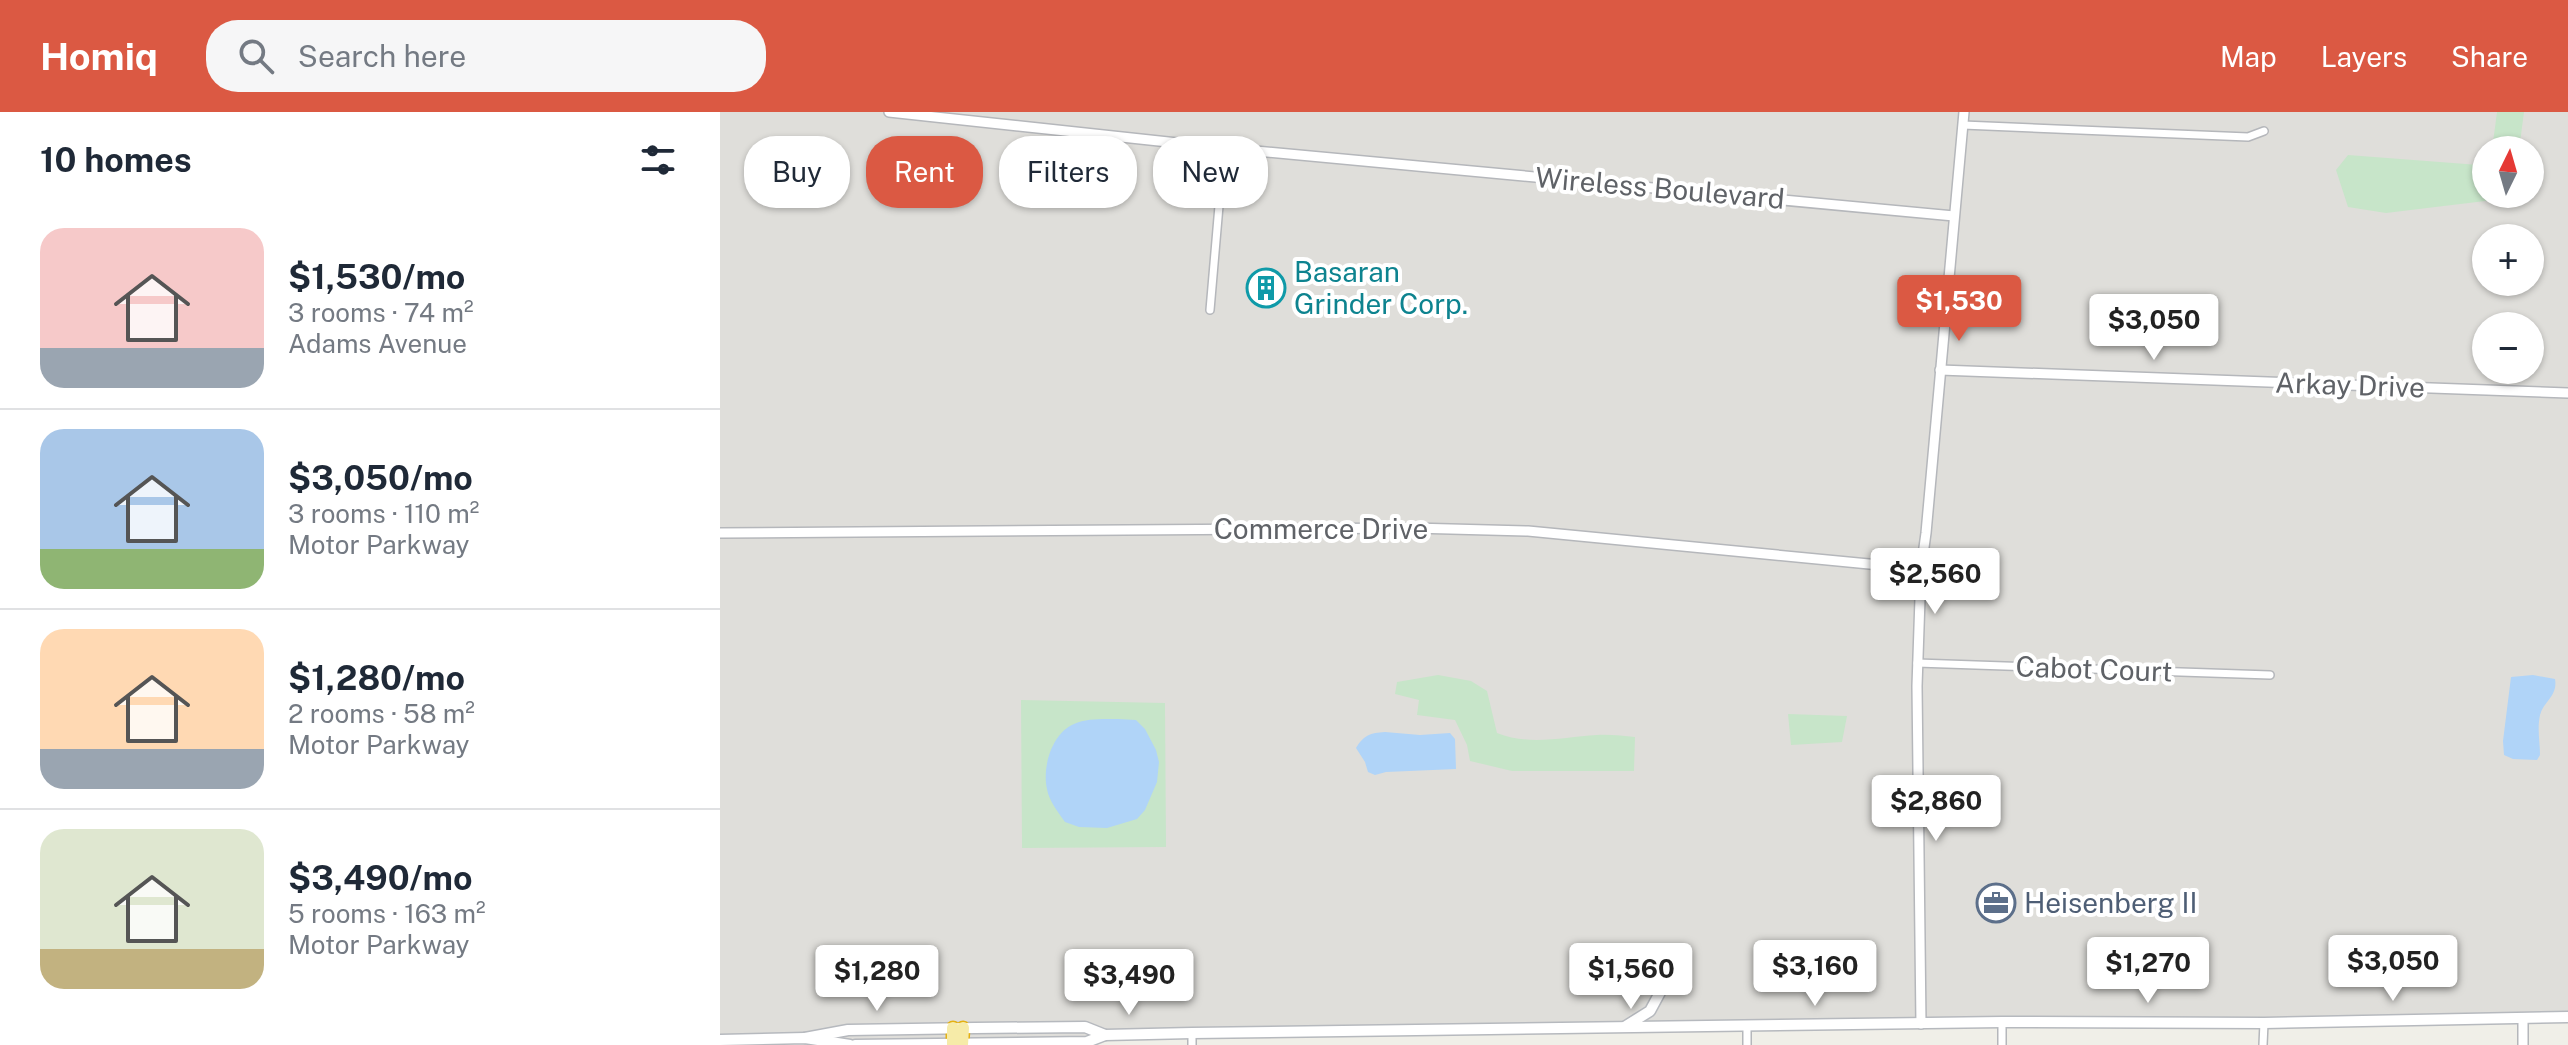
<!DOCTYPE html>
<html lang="en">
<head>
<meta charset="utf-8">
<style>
  body { margin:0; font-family:"Public Sans",sans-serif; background:#f6f6f7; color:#1f2937; height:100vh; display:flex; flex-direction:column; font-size:30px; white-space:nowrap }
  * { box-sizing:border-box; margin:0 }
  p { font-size:26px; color:#747a83 }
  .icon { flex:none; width:44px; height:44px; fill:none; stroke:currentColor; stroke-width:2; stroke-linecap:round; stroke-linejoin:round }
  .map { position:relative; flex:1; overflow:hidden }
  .panel { display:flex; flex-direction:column; background:#fff; width:720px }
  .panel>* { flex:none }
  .top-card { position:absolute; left:24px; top:24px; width:760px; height:72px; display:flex; gap:16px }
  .needle { width:52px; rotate:5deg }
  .buttons { position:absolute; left:1752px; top:24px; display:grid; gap:16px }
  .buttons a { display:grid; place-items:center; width:72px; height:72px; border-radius:50%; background:#fff; box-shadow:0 2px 6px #0004; font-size:40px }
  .price { position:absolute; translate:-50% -68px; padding:0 18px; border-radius:8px; background:#fff; color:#222; font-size:26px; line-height:52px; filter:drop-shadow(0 2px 4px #0008) }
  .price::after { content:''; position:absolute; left:50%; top:48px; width:24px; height:18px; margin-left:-12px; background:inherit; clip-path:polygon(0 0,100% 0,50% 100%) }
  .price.on { background:#db5943; color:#fff }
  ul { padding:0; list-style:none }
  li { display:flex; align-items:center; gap:24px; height:200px; padding:0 40px }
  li+li { border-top:2px solid #e0e1e3 }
  li span { display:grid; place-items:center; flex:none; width:224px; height:160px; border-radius:24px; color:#555 }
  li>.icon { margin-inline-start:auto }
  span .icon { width:96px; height:96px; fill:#fffc; stroke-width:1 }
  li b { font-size:34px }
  h2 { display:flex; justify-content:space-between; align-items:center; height:96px; padding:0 40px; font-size:34px }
  .tag { padding:0 28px; border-radius:32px; background:#fff; box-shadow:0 2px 6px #0004; font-size:28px; line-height:72px }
  .tag.on { background:#db5943; color:#fff }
  header { display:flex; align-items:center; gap:48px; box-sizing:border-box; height:112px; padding:0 40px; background:#db5943; color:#fff }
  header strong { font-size:38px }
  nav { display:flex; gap:44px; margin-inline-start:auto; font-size:28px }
  .search { width:560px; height:72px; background:#f6f6f7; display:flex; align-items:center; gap:20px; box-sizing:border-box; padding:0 28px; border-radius:32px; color:#747a83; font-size:30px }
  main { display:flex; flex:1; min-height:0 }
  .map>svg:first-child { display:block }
  .industrial { fill:#dfdeda; fill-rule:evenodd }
  .green { fill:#c7e5c9 }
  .water { fill:#b0d4f8 }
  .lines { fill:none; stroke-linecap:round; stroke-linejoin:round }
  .minor-casing { stroke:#b5b7bb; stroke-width:10 }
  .tertiary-casing { stroke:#b5b7bb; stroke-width:12 }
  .secondary-casing { stroke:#b6b9be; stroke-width:13 }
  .trunk-casing { stroke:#e4b114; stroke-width:15 }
  .minor { stroke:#fff; stroke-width:7 }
  .tertiary { stroke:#fff; stroke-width:9 }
  .secondary { stroke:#fff; stroke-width:10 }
  .trunk { stroke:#f6eba8; stroke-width:12 }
  .labels { text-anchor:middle; stroke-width:8; stroke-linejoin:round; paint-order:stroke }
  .street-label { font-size:28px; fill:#5f6267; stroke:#fff }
  .culture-label { font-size:28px; fill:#0d838f; stroke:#fff; text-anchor:start }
  .service-label { font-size:28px; fill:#4e5e75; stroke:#fff; text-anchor:start }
</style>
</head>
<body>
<header>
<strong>Homiq</strong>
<div class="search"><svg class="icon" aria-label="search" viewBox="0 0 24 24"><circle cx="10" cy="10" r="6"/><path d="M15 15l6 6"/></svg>Search here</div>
<nav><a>Map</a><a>Layers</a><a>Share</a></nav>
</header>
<main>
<section class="panel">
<h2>10 homes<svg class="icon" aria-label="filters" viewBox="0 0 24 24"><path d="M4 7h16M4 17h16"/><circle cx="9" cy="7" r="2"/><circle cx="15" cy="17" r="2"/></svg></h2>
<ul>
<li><span style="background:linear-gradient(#f6c9c9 75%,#9aa5b1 0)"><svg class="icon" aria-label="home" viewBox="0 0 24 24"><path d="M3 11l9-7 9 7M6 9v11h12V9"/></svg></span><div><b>$1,530/mo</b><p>3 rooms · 74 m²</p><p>Adams Avenue</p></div></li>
<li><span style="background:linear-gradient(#a9c7e8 75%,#8fb573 0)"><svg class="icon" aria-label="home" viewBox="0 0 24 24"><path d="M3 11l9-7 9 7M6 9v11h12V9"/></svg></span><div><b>$3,050/mo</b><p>3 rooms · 110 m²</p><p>Motor Parkway</p></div></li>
<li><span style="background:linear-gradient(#ffd9b3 75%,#9aa5b1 0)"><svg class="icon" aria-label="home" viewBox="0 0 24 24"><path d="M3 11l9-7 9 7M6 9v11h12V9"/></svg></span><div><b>$1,280/mo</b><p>2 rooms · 58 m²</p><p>Motor Parkway</p></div></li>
<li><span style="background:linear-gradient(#dfe7d0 75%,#c2b280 0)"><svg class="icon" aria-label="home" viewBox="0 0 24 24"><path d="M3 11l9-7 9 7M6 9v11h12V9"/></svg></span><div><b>$3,490/mo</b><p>5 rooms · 163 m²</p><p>Motor Parkway</p></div></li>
</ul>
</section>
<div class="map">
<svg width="1848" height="933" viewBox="0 0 1848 933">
  <rect width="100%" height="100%" fill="#f0efe8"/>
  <!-- industrial -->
  <path class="industrial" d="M 0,0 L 1848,0 L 1848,905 L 429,925 L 320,931 L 0,929 ZM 1766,38 L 1810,38 L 1810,82 L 1766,82 ZM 1766,126 L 1810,126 L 1810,170 L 1766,170 ZM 1766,214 L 1810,214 L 1810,258 L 1766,258 Z"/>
  <!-- green -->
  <g class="green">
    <path d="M 1777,0 L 1804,0 L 1799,38 L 1772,38 Z"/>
    <path d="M 1628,43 L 1759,53 L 1766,47 L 1766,82 L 1791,82 L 1790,86 L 1666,101 L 1628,95 L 1616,58 Z"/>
    <path d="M 718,563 L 751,569 L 767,579 L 777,621 C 809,634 843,625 877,623 C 890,622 903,624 915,625 L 914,659 L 792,659 L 750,649 L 747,633 L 735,608 L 697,603 L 699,588 L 675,582 L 677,570 Z"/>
    <path d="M 301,588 L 445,591 L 446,735 L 302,736 Z"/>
    <path d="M 1068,602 L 1127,604 L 1122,630 L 1071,633 Z"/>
  </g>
  <!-- water -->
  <g class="water">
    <path d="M 1813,563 L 1835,567 C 1838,584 1824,589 1820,603 C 1817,617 1820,630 1820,643 L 1817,648 L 1793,647 L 1784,643 L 1783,629 L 1791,565 Z"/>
    <path d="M 398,607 L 416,608 L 425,617 L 436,638 L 439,650 L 437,670 L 425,698 L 417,707 L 387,716 L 359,715 L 345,710 C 338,700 329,689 327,677 C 322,655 332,621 354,612 C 367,606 384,607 398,607 Z"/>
    <path d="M 665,620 L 700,623 L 730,621 L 735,627 L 736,657 L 666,660 L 655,663 L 648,660 L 645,650 L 636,636 C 644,623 650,621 665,620 Z"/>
  </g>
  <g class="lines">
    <!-- minor casing -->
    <g class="minor-casing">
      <g id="minor">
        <path d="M 1243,13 L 1528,25 L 1544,19"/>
        <path d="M 490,198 L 504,36"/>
        <path d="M 1197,551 L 1550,563"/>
        <path d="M 1282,910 L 1282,933"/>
        <path d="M 472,921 L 472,933"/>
        <path d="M 1027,933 L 1027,914"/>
        <path d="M 1543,933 L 1544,911"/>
      </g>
    </g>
    <!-- tertiary casing -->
    <g class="tertiary-casing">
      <g id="tertiary">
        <path d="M 169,0 L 504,36 L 1234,104"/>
        <path d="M 1220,258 L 1848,281"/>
        <path d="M 0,421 L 693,416 L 808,419 L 1201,457"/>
        <path d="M 1803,906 L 1803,933"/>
        <path d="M 1201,912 L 1197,574 L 1201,457 L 1206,421 L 1244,0"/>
      </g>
    </g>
    <!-- secondary casing -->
    <g class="secondary-casing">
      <g id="secondary">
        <path d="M 906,914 L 930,899 L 944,873"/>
        <path d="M 85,926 L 128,918 L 255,916 L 365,915 L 385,923"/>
        <path d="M 0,928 L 85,926 L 130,933"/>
        <path d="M 135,933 L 367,930 L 385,923 L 472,921 L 1282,910 L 1544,911 L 1848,905"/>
      </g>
    </g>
    <!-- trunk casing -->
    <g class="trunk-casing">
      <g id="trunk">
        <path d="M 233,933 L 233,916"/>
        <path d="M 242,933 L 243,916"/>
      </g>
    </g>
    <!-- minor -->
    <use href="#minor" class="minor"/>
    <!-- tertiary -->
    <use href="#tertiary" class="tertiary"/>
    <!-- secondary -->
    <use href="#secondary" class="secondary"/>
    <!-- trunk -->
    <use href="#trunk" class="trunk"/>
  </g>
  <!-- icons -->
  <defs>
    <g id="building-ring" transform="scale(2)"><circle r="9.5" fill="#fff" stroke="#0f9aa8" stroke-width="1.5"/><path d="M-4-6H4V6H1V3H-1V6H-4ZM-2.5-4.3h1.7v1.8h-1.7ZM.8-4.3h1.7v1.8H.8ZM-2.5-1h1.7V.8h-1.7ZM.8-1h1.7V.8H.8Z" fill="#0f9aa8"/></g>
    <g id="office-ring" transform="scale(2)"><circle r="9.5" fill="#fff" stroke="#5c6f8a" stroke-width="1.5"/><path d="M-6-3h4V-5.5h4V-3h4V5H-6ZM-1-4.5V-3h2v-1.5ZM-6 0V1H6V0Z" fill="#5c6f8a"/></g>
  </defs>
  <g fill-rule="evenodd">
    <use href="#building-ring" x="546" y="176"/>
    <use href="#office-ring" x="1276" y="791"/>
  </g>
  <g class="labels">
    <!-- street labels -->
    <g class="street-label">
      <text transform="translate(940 76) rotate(5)" y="10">Wireless Boulevard</text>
      <text transform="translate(1630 273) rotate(2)" y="10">Arkay Drive</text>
      <text x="601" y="427">Commerce Drive</text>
      <text transform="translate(1374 557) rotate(2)" y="10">Cabot Court</text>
    </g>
    <!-- culture labels -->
    <g class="culture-label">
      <text x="574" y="170">Basaran<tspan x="574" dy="32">Grinder Corp.</tspan></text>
    </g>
    <!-- service labels -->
    <g class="service-label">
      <text x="1304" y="801">Heisenberg II</text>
    </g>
  </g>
</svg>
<div class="buttons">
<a><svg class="needle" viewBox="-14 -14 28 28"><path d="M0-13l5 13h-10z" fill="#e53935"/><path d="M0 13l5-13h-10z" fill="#747a83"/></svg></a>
<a>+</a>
<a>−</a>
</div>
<b class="price on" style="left:1239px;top:231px">$1,530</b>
<b class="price" style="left:1434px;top:250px">$3,050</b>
<b class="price" style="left:1215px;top:504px">$2,560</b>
<b class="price" style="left:1216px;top:731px">$2,860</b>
<b class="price" style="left:1673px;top:891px">$3,050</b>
<b class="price" style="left:1428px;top:893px">$1,270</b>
<b class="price" style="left:1095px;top:896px">$3,160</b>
<b class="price" style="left:911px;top:899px">$1,560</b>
<b class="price" style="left:157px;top:901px">$1,280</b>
<b class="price" style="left:409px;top:905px">$3,490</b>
<div class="top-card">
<a class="tag">Buy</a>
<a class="tag on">Rent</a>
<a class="tag">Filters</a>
<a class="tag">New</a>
</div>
</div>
</main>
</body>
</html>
